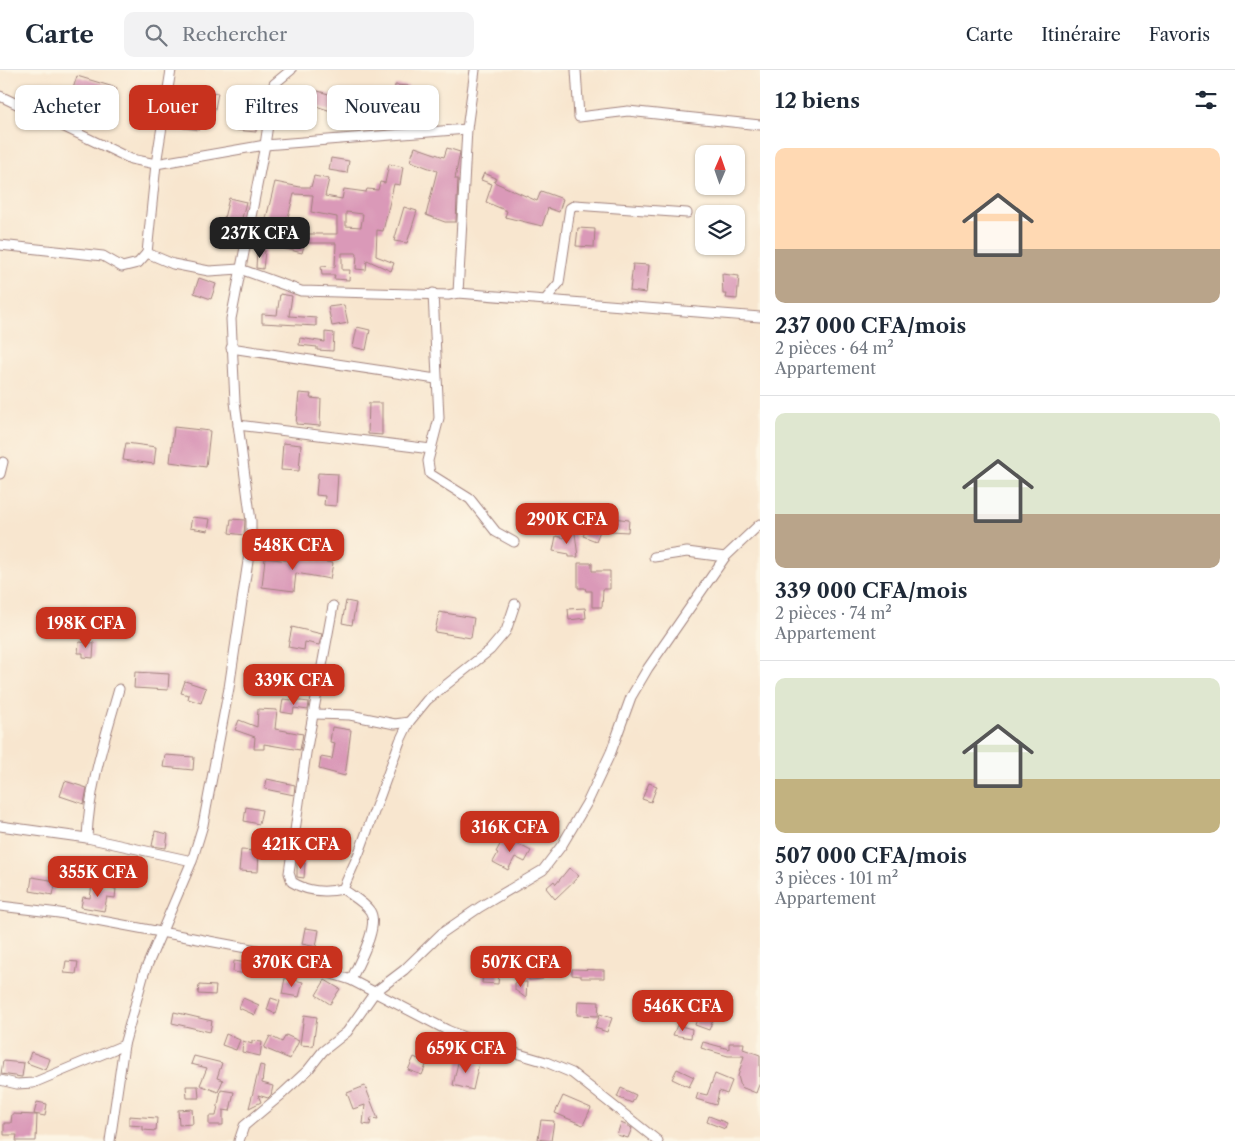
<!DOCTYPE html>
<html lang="fr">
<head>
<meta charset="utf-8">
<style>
  body { margin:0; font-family:"Libre Caslon Text",serif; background:#f2f2f3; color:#1f2937; height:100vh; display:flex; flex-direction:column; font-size:19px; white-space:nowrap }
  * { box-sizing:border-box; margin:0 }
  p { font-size:16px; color:#747a83 }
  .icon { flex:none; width:28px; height:28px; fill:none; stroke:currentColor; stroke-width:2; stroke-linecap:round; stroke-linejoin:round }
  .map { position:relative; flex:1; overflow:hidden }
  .sheet { display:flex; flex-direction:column; background:#fff; width:475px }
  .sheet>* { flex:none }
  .banner { position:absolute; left:15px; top:15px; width:475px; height:45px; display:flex; gap:10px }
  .needle { width:32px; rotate:2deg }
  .tools { position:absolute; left:695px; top:75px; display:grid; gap:10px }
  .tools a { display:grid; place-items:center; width:50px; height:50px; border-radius:10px; background:#fff; box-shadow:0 1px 4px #0004; font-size:25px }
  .price { position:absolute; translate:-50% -42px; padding:0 11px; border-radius:10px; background:#c8321e; color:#fff; font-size:16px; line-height:32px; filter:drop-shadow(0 1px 2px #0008) }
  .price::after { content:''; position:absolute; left:50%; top:30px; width:15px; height:11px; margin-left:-8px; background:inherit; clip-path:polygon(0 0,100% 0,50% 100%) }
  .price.active { background:#222; color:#fff }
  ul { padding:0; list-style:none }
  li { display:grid; align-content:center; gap:10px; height:265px; padding:0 15px }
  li+li { border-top:1px solid #e0e1e3 }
  li span { display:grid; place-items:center; height:155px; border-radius:10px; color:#555 }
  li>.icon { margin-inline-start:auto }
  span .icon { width:90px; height:90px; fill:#fffc; stroke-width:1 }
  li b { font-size:21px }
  h2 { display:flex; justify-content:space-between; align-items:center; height:60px; padding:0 15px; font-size:21px }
  .tag { padding:0 18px; border-radius:10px; background:#fff; box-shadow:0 1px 4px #0004; font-size:18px; line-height:45px }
  .tag.active { background:#c8321e; color:#fff }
  header { display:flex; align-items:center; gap:30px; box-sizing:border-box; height:70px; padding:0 25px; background:#fff; border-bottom:1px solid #e0e1e3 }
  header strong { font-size:24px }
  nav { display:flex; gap:28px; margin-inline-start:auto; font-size:18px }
  .search { width:350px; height:45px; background:#f2f2f3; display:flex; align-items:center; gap:12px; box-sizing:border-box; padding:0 18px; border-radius:10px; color:#747a83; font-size:19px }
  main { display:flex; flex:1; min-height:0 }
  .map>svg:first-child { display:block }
  .building { fill:#da99b8; fill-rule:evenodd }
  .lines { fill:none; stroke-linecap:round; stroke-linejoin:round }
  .minor-casing { stroke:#a1827d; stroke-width:11 }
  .minor { stroke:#fff; stroke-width:9 }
</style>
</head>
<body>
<header>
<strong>Carte</strong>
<div class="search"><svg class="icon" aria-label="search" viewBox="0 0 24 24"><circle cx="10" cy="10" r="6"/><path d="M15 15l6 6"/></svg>Rechercher</div>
<nav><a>Carte</a><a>Itinéraire</a><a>Favoris</a></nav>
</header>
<main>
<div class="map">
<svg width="760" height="1071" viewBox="0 0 760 1071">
  <rect width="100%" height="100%" fill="#fcf5e5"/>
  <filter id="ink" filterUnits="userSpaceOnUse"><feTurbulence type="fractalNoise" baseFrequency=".02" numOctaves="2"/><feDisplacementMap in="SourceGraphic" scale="10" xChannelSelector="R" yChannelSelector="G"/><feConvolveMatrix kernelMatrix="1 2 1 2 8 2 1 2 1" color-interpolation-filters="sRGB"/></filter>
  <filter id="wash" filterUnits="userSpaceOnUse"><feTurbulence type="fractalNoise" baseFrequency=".0096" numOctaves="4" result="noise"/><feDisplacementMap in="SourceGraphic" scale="20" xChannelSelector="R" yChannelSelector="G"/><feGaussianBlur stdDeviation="1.12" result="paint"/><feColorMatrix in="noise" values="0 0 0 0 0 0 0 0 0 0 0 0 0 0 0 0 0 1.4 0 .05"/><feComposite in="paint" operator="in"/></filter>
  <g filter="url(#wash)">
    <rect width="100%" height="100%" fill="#f8e6cf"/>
    <g id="blocks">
      <!-- building -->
      <g class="building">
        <path d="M 77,6 L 117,18 L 112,37 L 71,25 Z"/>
        <path d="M 395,15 L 408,16 L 406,34 L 393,33 Z"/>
        <path d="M 178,19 L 218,23 L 214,44 L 200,43 L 200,33 L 177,31 Z"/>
        <path d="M 318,21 L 339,27 L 334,42 L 313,35 Z"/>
        <path d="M 412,42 L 431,44 L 430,56 L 411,54 Z"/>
        <path d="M 176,44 L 201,48 L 199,60 L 183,58 L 183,53 L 175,52 Z"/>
        <path d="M 236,50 L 256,52 L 256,62 L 235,60 Z"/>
        <path d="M 415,77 L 444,87 L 447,78 L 460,82 L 455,109 L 458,109 L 456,152 L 445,152 L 426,145 L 437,101 L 410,91 Z"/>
        <path d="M 331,88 L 349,91 L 347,103 L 329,100 Z"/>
        <path d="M 389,94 L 403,97 L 400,115 L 394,114 L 383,161 L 377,160 L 376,186 L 394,193 L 391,201 L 367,190 L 366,200 L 356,199 L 357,183 L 342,183 L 342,200 L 350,200 L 349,210 L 334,209 L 335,205 L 322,205 L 321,196 L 335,197 L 336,173 L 307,173 L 307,164 L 337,164 L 337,147 L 311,142 L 313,125 L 294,124 L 286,155 L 273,151 L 269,170 L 261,169 L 275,112 L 300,117 L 311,117 L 314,106 L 329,109 L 325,126 L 342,129 L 344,119 L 366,122 L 367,119 L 378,120 L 380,112 L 385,113 ZM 346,142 L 363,144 L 361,157 L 346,156 Z"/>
        <path d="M 484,103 L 496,108 L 494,112 L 537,131 L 541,121 L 563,129 L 559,142 L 548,138 L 542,156 L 505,147 L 507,141 L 486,132 L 492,114 L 481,110 Z"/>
        <path d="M 229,128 L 246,132 L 241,152 L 224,148 Z"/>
        <path d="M 404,137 L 417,141 L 407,173 L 394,171 Z"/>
        <path d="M 578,158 L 595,159 L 594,177 L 576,176 Z"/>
        <path d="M 286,163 L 306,168 L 302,183 L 282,178 Z"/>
        <path d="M 257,180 L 265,181 L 263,199 L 256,198 Z"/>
        <path d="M 633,194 L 649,195 L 646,223 L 630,221 Z"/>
        <path d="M 722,204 L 739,206 L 737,229 L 726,228 L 727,224 L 723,224 Z"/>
        <path d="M 199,208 L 216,214 L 211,229 L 194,223 Z"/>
        <path d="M 280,224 L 292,226 L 289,246 L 316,248 L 316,256 L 262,253 L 262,244 L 277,245 Z"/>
        <path d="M 344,235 L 348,253 L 332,256 L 328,237 Z"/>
        <path d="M 357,257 L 370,260 L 366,280 L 353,277 Z"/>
        <path d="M 325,262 L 334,263 L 333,281 L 317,280 L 317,277 L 299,275 L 300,268 L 325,272 Z"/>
        <path d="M 299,323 L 311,324 L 310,328 L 321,329 L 320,356 L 296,354 Z"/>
        <path d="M 369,333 L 382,333 L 382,365 L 368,364 Z"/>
        <path d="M 174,357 L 210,361 L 206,397 L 170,392 Z"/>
        <path d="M 126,373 L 156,377 L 154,394 L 123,390 Z"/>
        <path d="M 283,373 L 301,375 L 299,401 L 281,400 Z"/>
        <path d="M 318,403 L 338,404 L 336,436 L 324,435 L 325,426 L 316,425 Z"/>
        <path d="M 192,447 L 210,449 L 208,461 L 190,458 Z"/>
        <path d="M 613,448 L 629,450 L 628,462 L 611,461 Z"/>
        <path d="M 231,449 L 245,450 L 244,465 L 229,463 Z"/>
        <path d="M 588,456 L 600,461 L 596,471 L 583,466 Z"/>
        <path d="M 569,459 L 575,463 L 578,487 L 569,487 L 569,484 L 553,481 L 556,466 L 564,468 Z"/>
        <path d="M 302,476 L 309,478 L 306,489 L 333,493 L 330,509 L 296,503 L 294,521 L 262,517 L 265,488 L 298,492 Z"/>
        <path d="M 578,493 L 592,493 L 592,501 L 610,501 L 610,519 L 603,519 L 602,537 L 592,537 L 592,521 L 586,521 L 585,518 L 578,518 Z"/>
        <path d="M 346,531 L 356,533 L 352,555 L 342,553 Z"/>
        <path d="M 585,538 L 586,548 L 569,550 L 568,539 Z"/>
        <path d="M 439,542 L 474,548 L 471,568 L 435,562 Z"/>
        <path d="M 292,557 L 322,564 L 319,575 L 305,572 L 304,580 L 288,577 Z"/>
        <path d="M 79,572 L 94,573 L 93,588 L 83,587 L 83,583 L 78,583 Z"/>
        <path d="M 135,602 L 169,604 L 168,620 L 134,618 Z"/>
        <path d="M 185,611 L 206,618 L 201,633 L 188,629 L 189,625 L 181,623 Z"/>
        <path d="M 283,629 L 309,632 L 308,640 L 294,638 L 293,644 L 281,642 Z"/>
        <path d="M 258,639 L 277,640 L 275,659 L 303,664 L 300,680 L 264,674 L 264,679 L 254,679 L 255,667 L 235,660 L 239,650 L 257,657 Z"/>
        <path d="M 332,657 L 351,660 L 345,706 L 319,699 L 321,687 L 332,689 L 335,673 L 330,672 Z"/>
        <path d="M 165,685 L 194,687 L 193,700 L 163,697 Z"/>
        <path d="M 267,709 L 295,715 L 294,725 L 265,719 Z"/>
        <path d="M 65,711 L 87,718 L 84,734 L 60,726 Z"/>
        <path d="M 649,713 L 657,716 L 651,732 L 642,729 Z"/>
        <path d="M 246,737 L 262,740 L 259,754 L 244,751 Z"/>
        <path d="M 155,761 L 168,764 L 166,778 L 152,776 Z"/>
        <path d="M 504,767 L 531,781 L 525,792 L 515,787 L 508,800 L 493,792 L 498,783 L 496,782 Z"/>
        <path d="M 241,780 L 259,781 L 258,802 L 239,801 Z"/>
        <path d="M 297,792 L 305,793 L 304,808 L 297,807 Z"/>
        <path d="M 569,798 L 579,806 L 555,829 L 546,818 L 554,811 L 556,814 Z"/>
        <path d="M 32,807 L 56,811 L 53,825 L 30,821 Z"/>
        <path d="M 92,815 L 116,819 L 115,828 L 107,827 L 104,841 L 81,837 L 83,827 L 90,828 Z"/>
        <path d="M 305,858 L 319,860 L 316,877 L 302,874 Z"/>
        <path d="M 66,891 L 78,892 L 76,904 L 64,903 Z"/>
        <path d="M 234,891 L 248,893 L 247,904 L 233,902 Z"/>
        <path d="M 484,893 L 500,894 L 498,914 L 482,913 Z"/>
        <path d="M 542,899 L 543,909 L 529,910 L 528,900 Z"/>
        <path d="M 572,899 L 604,900 L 604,908 L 581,908 L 581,906 L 572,905 Z"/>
        <path d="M 285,908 L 303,912 L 299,927 L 282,924 Z"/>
        <path d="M 325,910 L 340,919 L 330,934 L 316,925 Z"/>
        <path d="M 515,912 L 527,912 L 526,928 L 515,920 Z"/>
        <path d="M 199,915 L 216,916 L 215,925 L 198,924 Z"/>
        <path d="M 243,928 L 259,935 L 255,945 L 239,938 Z"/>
        <path d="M 271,928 L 280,931 L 276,944 L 267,940 Z"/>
        <path d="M 578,931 L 599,932 L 598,946 L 577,945 Z"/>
        <path d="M 174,942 L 212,951 L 210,962 L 172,953 Z"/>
        <path d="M 699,943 L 714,948 L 709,960 L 695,955 Z"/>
        <path d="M 600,944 L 612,948 L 607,962 L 595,958 Z"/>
        <path d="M 304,945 L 317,947 L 313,976 L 300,975 Z"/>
        <path d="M 677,955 L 692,959 L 691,968 L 673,965 Z"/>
        <path d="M 226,964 L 240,970 L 236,980 L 222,975 Z"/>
        <path d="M 286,965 L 299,971 L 290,989 L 264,978 L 270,966 L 282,972 Z"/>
        <path d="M 243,971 L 252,974 L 252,971 L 262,972 L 260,986 L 242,982 Z"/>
        <path d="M 703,972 L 729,979 L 729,973 L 744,973 L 743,979 L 760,985 L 760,1012 L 756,1023 L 741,1017 L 738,1006 L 744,986 L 728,986 L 701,978 Z"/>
        <path d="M 31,982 L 50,989 L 46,1000 L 27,993 Z"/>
        <path d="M 194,986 L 222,993 L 217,1008 L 223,1010 L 218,1022 L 200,1015 L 207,998 L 191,994 Z"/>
        <path d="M 414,987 L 427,993 L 422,1005 L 408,1000 Z"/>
        <path d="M 459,988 L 479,993 L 473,1020 L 453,1015 Z"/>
        <path d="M 3,991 L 24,993 L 22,1007 L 1,1004 Z"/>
        <path d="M 260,995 L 264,996 L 262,1013 L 273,1016 L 271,1025 L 268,1028 L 258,1025 L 261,1032 L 249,1038 Z"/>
        <path d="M 677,999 L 694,1007 L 689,1017 L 672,1009 Z"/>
        <path d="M 715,1004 L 732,1011 L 727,1024 L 719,1021 L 716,1035 L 696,1029 L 698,1023 L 707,1025 Z"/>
        <path d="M 186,1016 L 198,1016 L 199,1028 L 187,1028 Z"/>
        <path d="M 365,1016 L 378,1049 L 371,1048 L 370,1055 L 363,1054 L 365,1035 L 353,1039 L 347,1023 Z"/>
        <path d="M 621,1018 L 636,1025 L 632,1033 L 617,1027 Z"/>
        <path d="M 221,1020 L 234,1022 L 230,1041 L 223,1040 L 223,1055 L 209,1055 L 209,1046 L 216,1046 Z"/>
        <path d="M 563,1026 L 591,1038 L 583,1055 L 555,1043 Z"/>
        <path d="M 37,1032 L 47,1034 L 45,1046 L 34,1044 Z"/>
        <path d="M 192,1039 L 193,1054 L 179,1055 L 178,1040 Z"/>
        <path d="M 12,1044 L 37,1045 L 36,1071 L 16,1071 L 17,1065 L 4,1065 L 4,1053 L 11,1053 Z"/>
        <path d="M 129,1046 L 157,1048 L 156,1061 L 143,1060 L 143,1056 L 129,1055 Z"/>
        <path d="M 709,1046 L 727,1053 L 725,1059 L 707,1052 Z"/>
        <path d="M 541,1050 L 554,1051 L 551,1071 L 538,1069 Z"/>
        <path d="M 621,1053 L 632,1058 L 628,1068 L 617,1065 Z"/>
      </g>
    </g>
  </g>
  <g filter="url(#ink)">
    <use href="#blocks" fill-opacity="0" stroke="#a1827d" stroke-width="1"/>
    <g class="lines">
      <!-- minor casing -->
      <g class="minor-casing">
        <g id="minor">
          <path d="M 576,0 L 579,47 L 628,41 L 760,55"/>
          <path d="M 0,26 L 131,89 L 156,94 L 265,75 L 467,59"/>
          <path d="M 0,175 L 103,186 L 122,197 L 138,193 L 147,183 L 173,194 L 209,201 L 240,199 L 301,221 L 448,225 L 458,223 L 760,247"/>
          <path d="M 147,183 L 156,94 L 171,0"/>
          <path d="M 433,223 L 439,348 L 428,391 L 430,404 L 470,429 L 496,462 L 514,472"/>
          <path d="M 458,223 L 467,59 L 475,0"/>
          <path d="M 545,230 L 559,213 L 570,138 L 575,135 L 687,143"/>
          <path d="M 231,278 L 436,309"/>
          <path d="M 238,355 L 431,379"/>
          <path d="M 0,404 L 3,392"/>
          <path d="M 654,487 L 687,482 L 725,487"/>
          <path d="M 333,536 L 306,683 L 289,803 L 292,812 C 308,822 324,823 343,819 C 352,826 364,832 370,841 C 380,856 358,894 351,910"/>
          <path d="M 315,644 L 350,645 L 395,654 L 409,652"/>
          <path d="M 0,756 L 87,768 L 192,791"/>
          <path d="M 87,768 C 89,716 105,668 119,619"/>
          <path d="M 343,819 L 359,783 L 400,671 L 409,652 L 427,630 L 490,580 L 506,561 L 515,534"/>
          <path d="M 0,836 L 59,843 L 257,880 L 351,910 L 447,960 L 471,970 L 546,992 L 572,1003 L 658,1071"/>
          <path d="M 0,1010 L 17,1014 L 33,1013 L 124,975"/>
          <path d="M 110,1071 L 124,975 L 144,903 L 192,791 L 203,755 L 229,618 L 251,471 L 251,451 L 235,332 L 231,249 L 265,75 L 274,14 L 291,0"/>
          <path d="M 239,1071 L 244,1056 L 281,1025 L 308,1000 L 323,981 L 347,962 L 375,922 L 404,900 L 442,863 L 480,837 L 543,800 L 562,775 L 588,731 L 611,682 L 631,627 L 648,598 L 725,487 L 760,454"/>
        </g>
      </g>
      <!-- minor -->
      <use href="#minor" class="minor"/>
    </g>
  </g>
</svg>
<div class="tools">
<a><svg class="needle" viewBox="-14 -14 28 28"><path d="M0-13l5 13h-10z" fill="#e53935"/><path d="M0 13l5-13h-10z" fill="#747a83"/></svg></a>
<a><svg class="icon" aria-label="layers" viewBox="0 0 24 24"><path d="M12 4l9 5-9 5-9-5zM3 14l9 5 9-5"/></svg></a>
</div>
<b class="price active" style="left:260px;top:189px">237K CFA</b>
<b class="price" style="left:567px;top:475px">290K CFA</b>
<b class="price" style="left:293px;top:501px">548K CFA</b>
<b class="price" style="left:86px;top:579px">198K CFA</b>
<b class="price" style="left:294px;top:636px">339K CFA</b>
<b class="price" style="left:510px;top:783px">316K CFA</b>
<b class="price" style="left:301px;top:800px">421K CFA</b>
<b class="price" style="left:98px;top:828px">355K CFA</b>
<b class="price" style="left:292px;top:918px">370K CFA</b>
<b class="price" style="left:521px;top:918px">507K CFA</b>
<b class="price" style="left:683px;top:962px">546K CFA</b>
<b class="price" style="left:466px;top:1004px">659K CFA</b>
<div class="banner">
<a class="tag">Acheter</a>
<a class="tag active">Louer</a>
<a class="tag">Filtres</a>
<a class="tag">Nouveau</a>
</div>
</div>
<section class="sheet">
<h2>12 biens<svg class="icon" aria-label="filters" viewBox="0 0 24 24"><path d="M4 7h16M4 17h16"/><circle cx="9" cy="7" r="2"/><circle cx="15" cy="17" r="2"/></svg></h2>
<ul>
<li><span style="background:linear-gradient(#ffd9b3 65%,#b9a48a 0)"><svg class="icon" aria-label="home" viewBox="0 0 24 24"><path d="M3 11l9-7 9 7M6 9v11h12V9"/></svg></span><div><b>237 000 CFA/mois</b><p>2 pièces · 64 m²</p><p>Appartement</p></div></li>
<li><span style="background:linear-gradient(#dfe7d0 65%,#b9a48a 0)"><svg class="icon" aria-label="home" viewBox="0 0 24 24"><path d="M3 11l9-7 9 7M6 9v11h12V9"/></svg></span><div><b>339 000 CFA/mois</b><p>2 pièces · 74 m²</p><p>Appartement</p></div></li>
<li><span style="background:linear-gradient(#dfe7d0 65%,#c2b280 0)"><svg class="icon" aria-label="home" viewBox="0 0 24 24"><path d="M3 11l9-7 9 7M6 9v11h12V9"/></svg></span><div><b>507 000 CFA/mois</b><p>3 pièces · 101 m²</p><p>Appartement</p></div></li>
</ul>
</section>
</main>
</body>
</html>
